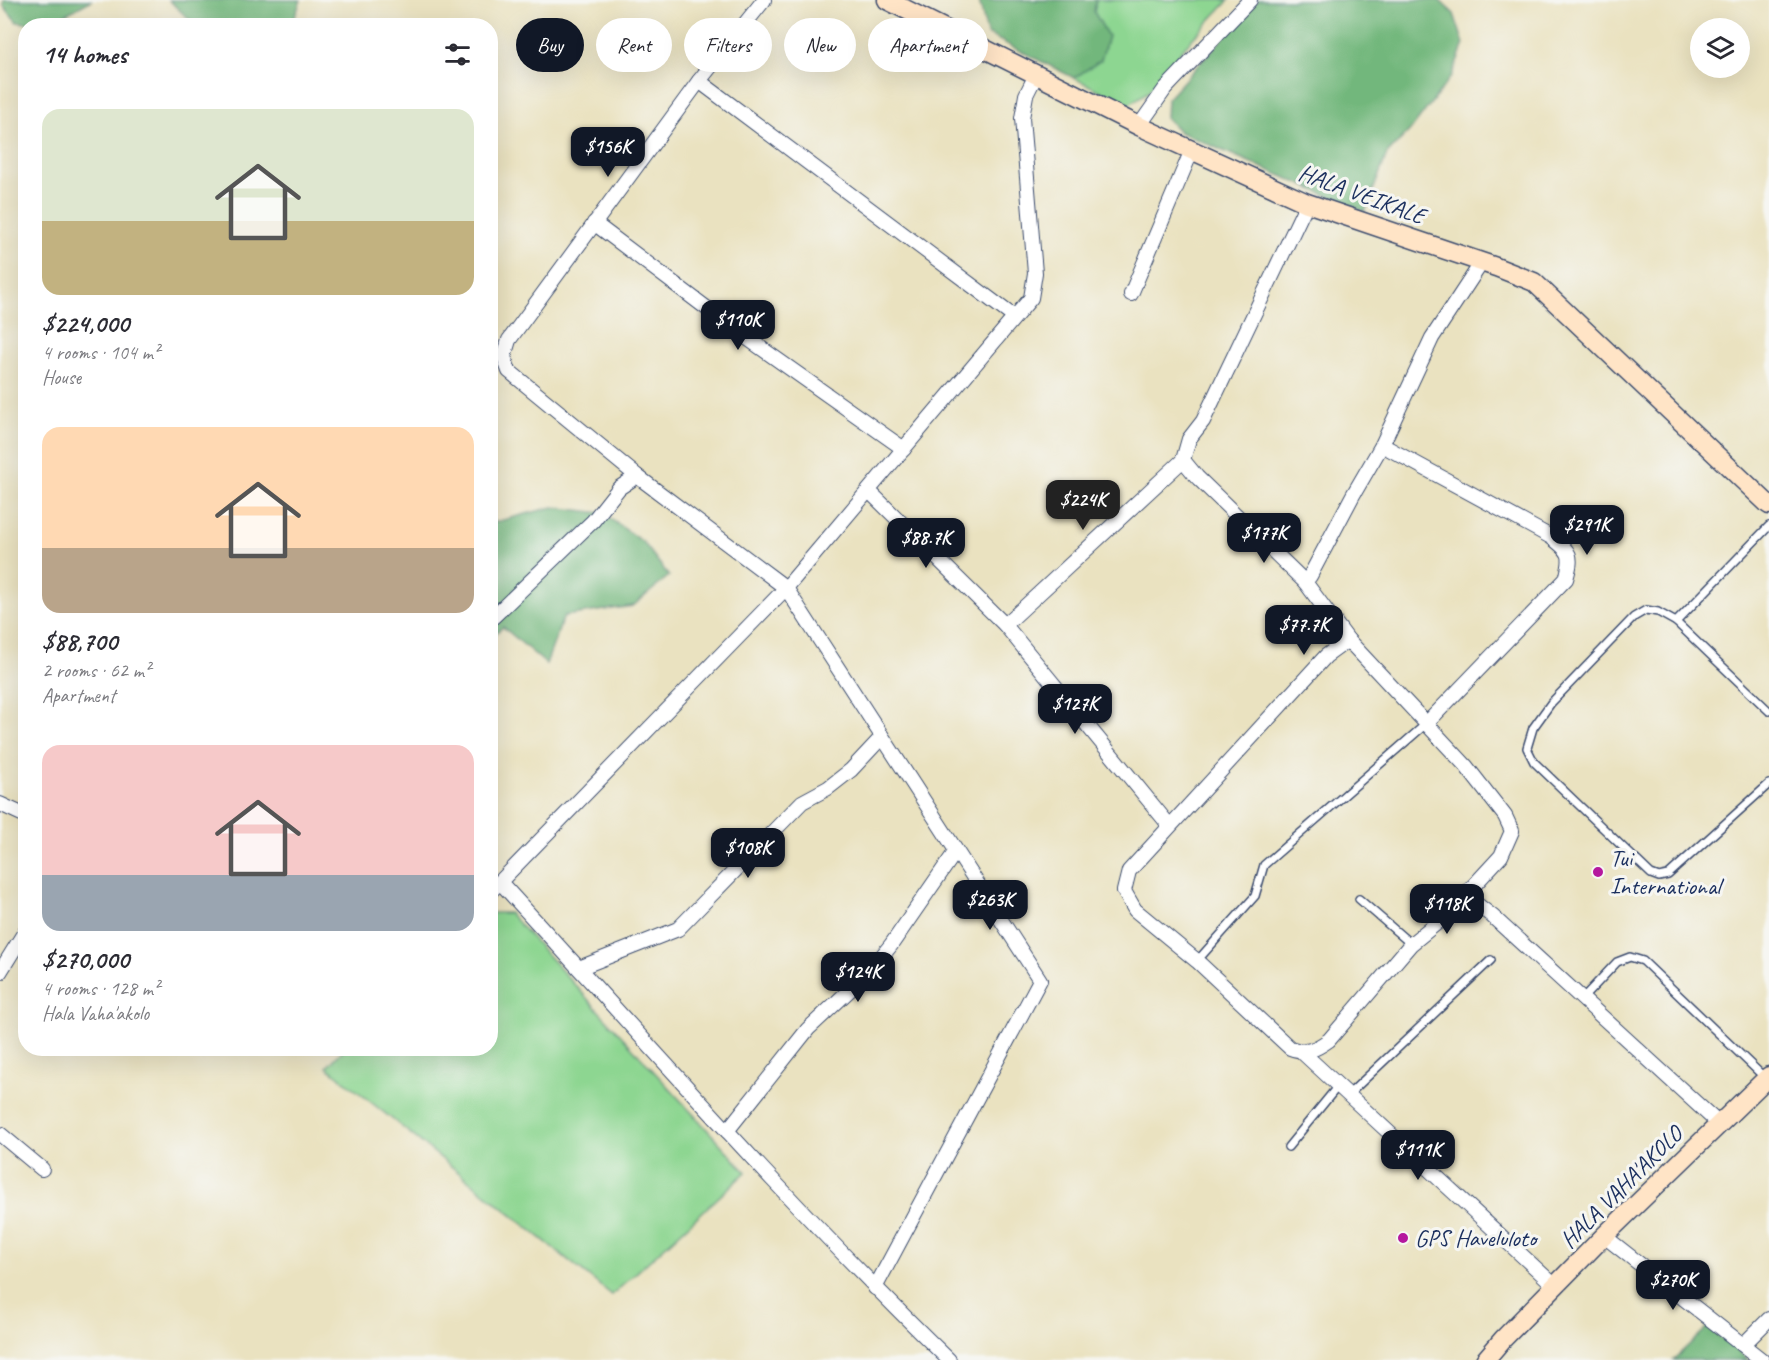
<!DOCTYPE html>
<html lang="en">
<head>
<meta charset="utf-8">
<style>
  body { margin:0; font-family:Caveat,sans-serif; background:#f7f7f7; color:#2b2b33; height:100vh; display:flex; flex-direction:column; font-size:22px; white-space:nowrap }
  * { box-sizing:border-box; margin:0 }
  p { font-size:20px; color:#7c7c81 }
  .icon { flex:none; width:33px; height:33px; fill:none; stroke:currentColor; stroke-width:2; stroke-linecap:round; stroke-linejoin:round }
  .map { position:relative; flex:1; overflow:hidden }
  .drawer { position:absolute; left:18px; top:18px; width:480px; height:1038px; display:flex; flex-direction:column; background:#fff; border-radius:24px; box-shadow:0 6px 24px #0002 }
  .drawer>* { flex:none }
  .banner { position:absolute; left:516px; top:18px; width:570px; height:54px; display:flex; gap:12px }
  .controls { position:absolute; left:1690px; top:18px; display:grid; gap:12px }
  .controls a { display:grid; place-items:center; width:60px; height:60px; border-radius:50%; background:#fff; box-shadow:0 6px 24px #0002; font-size:30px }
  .price { position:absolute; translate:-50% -51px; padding:0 14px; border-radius:12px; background:#111827; color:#fff; font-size:20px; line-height:39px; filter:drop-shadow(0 2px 3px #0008) }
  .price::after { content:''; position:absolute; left:50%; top:36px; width:18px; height:14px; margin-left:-9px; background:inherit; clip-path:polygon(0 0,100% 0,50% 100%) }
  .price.current { background:#222; color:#fff }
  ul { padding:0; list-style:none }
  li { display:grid; align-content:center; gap:12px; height:318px; padding:0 24px }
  li span { display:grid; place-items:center; height:186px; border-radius:18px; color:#555 }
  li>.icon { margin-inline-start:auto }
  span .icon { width:108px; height:108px; fill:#fffc; stroke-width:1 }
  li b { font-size:26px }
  h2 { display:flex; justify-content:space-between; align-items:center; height:72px; padding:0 24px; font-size:26px }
  .pill { padding:0 21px; border-radius:27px; background:#fff; box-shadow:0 6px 24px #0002; font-size:21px; line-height:54px }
  .pill.current { background:#111827; color:#fff }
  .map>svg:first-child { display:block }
  .green { fill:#8dd691; stroke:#548278; stroke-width:1.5 }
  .forest { fill:#72b77b; stroke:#46736c; stroke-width:1.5 }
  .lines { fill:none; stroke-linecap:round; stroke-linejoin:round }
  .lane-casing { stroke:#3a4a6d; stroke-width:10 }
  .street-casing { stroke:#3a4a6d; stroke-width:16 }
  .secondary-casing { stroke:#3a4a6d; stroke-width:21 }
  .lane { stroke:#fff; stroke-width:7 }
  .street { stroke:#fff; stroke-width:14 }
  .secondary { stroke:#ffe4c6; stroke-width:18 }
  .poi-dot { fill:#b5179e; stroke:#f6f6f2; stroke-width:2 }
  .labels { text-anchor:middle; stroke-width:6; stroke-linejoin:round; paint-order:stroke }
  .street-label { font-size:24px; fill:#1b2f5e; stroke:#f6f6f2 }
  .poi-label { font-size:24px; fill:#1b2f5e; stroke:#f6f6f2; text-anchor:start }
</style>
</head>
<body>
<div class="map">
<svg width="1769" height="1360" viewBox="0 0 1769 1360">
  <rect width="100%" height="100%" fill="#f6f6f2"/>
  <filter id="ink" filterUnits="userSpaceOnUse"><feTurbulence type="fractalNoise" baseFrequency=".0167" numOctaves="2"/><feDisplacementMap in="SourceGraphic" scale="12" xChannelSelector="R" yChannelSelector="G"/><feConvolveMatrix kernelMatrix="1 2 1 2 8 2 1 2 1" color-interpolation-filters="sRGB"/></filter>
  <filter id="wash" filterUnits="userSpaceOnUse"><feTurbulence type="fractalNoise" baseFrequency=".008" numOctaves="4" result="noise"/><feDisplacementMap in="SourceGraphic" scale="24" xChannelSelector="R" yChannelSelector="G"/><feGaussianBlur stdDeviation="1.35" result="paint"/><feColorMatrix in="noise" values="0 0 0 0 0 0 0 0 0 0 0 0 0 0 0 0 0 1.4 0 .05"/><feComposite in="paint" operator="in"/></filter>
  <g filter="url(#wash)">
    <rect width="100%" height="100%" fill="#eae2c0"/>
    <!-- green -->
    <g class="green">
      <path d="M 1096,0 L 1229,0 L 1181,51 L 1149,91 L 1128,105 L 1074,78 L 1101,60 L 1094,12 Z"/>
      <path d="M 491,913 L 509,913 L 746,1172 L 612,1295 L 327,1067 L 344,1049 L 490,1048 Z"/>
    </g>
    <!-- forest -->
    <g class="forest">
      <path d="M 4,0 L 92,0 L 46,25 L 17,22 L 3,5 Z"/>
      <path d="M 169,0 L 301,0 L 292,25 L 196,26 Z"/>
      <path d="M 979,0 L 1096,0 L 1094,12 L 1108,36 L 1101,60 L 1074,78 L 987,34 Z"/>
      <path d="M 1258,0 L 1439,0 L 1454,14 L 1464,44 L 1451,77 L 1413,127 L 1387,154 L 1365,212 L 1180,132 L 1166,118 L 1167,99 Z"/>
      <path d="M 553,507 L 602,513 L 643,542 L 669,576 L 633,606 L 564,616 L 546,664 L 503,627 L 491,637 L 491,523 Z"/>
      <path d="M 1708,1327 L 1749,1360 L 1673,1360 Z"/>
    </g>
  </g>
  <g filter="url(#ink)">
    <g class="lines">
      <!-- lane casing -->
      <g class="lane-casing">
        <g id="lane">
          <path d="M 1676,622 L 1769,526"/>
          <path d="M 1769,711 L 1676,622 L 1658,612 L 1646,610 L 1634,617 L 1551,703 L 1533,728 L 1527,748 L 1534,762 L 1651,874 L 1659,877 L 1668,875 L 1769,784"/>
          <path d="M 1359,899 L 1411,944"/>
          <path d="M 1197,961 L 1255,896 L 1264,865 L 1426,724"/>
          <path d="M 1582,999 L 1617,962 L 1630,957 L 1643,961 L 1764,1077"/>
          <path d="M 1348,1095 L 1491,960"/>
          <path d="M 1288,1147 L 1338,1086"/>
        </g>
      </g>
      <!-- street casing -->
      <g class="street-casing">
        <g id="street">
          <path d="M 764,0 L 699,81 L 509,340 L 504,357 L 509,371 L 637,476 L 786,588 L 1040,980 L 875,1288"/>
          <path d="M 699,81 L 1014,317"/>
          <path d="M 1139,126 L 1165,89 L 1250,0"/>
          <path d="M 1307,203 L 1203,421 L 1189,439 L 1183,460 L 1197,477 L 1305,582 L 1310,576 L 1353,495 L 1382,445 L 1432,338 L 1482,262"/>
          <path d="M 594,223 L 737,331 L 904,449"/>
          <path d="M 1131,294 L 1192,150"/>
          <path d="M 1382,445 L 1551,537 C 1571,552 1573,555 1566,579 L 1426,724"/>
          <path d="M 869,491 L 1005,625 L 1169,825"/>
          <path d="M 1305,582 L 1348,640"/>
          <path d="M 490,620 L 593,521 L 619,488 L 637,476"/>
          <path d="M 1005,625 L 1183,460"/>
          <path d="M 0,804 L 26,816"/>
          <path d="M 500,882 C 648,1043 792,1208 949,1360"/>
          <path d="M 490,892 L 786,588 L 1031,298 L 1035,273 L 1022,118 L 1026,95 L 1036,75"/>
          <path d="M 1465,895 L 1501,856 L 1512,831 L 1505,816 L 1466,766 L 1348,640 L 1326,656 L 1129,871 L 1124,891 L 1135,910 L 1197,961 L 1290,1048 C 1307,1054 1315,1050 1329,1040 L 1411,944 L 1449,913 L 1465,895 L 1492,916 L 1719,1124"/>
          <path d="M 579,968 L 678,929 L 802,802 L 828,788 L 851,770 L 882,737"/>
          <path d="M 0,972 L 26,930"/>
          <path d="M 1303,1053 L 1555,1286"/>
          <path d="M 727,1131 L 808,1029 L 870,971 L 891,945 L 956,851"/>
          <path d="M 0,1134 L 42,1169"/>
          <path d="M 1604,1236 L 1762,1360"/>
          <path d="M 1743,1345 L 1769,1319"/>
        </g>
      </g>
      <!-- secondary casing -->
      <g class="secondary-casing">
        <g id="secondary">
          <path d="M 887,0 L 1139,126 L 1307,203 L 1496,267 L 1534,282 L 1769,505"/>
          <path d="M 1485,1360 L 1503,1339 L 1604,1236 L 1769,1076"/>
        </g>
      </g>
      <!-- lane -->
      <use href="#lane" class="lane"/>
      <!-- street -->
      <use href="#street" class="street"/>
      <!-- secondary -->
      <use href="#secondary" class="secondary"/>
    </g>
  </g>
  <!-- markers -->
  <g class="poi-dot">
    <circle cx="1598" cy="872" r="6"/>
    <circle cx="1403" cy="1238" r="6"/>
  </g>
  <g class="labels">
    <!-- street labels -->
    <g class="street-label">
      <text transform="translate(1362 194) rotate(20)" y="8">HALA VEIKALE</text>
      <text transform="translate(1621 1187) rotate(-45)" y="8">HALA VAHA'AKOLO</text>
    </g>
    <!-- poi labels -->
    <g class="poi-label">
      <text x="1610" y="866">Tui<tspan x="1610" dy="28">International</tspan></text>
      <text x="1415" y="1246">GPS Haveluloto</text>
    </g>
  </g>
</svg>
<div class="controls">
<a><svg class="icon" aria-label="layers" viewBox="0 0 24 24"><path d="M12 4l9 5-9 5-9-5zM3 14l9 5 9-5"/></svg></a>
</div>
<b class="price" style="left:608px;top:178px">$156K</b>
<b class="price" style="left:738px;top:351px">$110K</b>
<b class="price current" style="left:1083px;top:531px">$224K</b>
<b class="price" style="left:1587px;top:556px">$291K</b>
<b class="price" style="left:1264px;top:564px">$177K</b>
<b class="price" style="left:926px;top:569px">$88.7K</b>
<b class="price" style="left:1304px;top:656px">$77.7K</b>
<b class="price" style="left:1075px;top:735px">$127K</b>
<b class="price" style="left:748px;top:879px">$108K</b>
<b class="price" style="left:990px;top:931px">$263K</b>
<b class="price" style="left:1447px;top:935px">$118K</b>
<b class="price" style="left:858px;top:1003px">$124K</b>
<b class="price" style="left:1418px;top:1181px">$111K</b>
<b class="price" style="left:1673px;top:1311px">$270K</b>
<div class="banner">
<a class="pill current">Buy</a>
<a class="pill">Rent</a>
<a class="pill">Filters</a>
<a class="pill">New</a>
<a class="pill">Apartment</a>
</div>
<section class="drawer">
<h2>14 homes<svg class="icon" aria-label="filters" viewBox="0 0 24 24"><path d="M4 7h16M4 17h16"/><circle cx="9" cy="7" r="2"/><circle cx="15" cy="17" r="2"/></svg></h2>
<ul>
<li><span style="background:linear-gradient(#dfe7d0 60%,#c2b280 0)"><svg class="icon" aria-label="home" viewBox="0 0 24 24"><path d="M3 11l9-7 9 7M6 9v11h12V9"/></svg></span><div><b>$224,000</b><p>4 rooms · 104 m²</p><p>House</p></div></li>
<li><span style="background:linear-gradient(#ffd9b3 65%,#b9a48a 0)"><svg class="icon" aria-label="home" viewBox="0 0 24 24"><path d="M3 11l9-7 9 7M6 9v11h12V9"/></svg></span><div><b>$88,700</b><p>2 rooms · 62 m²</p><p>Apartment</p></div></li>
<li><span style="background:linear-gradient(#f6c9c9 70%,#9aa5b1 0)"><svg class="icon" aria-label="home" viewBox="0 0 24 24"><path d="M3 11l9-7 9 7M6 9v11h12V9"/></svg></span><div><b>$270,000</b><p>4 rooms · 128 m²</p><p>Hala Vaha'akolo</p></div></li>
</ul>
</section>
</div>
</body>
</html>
